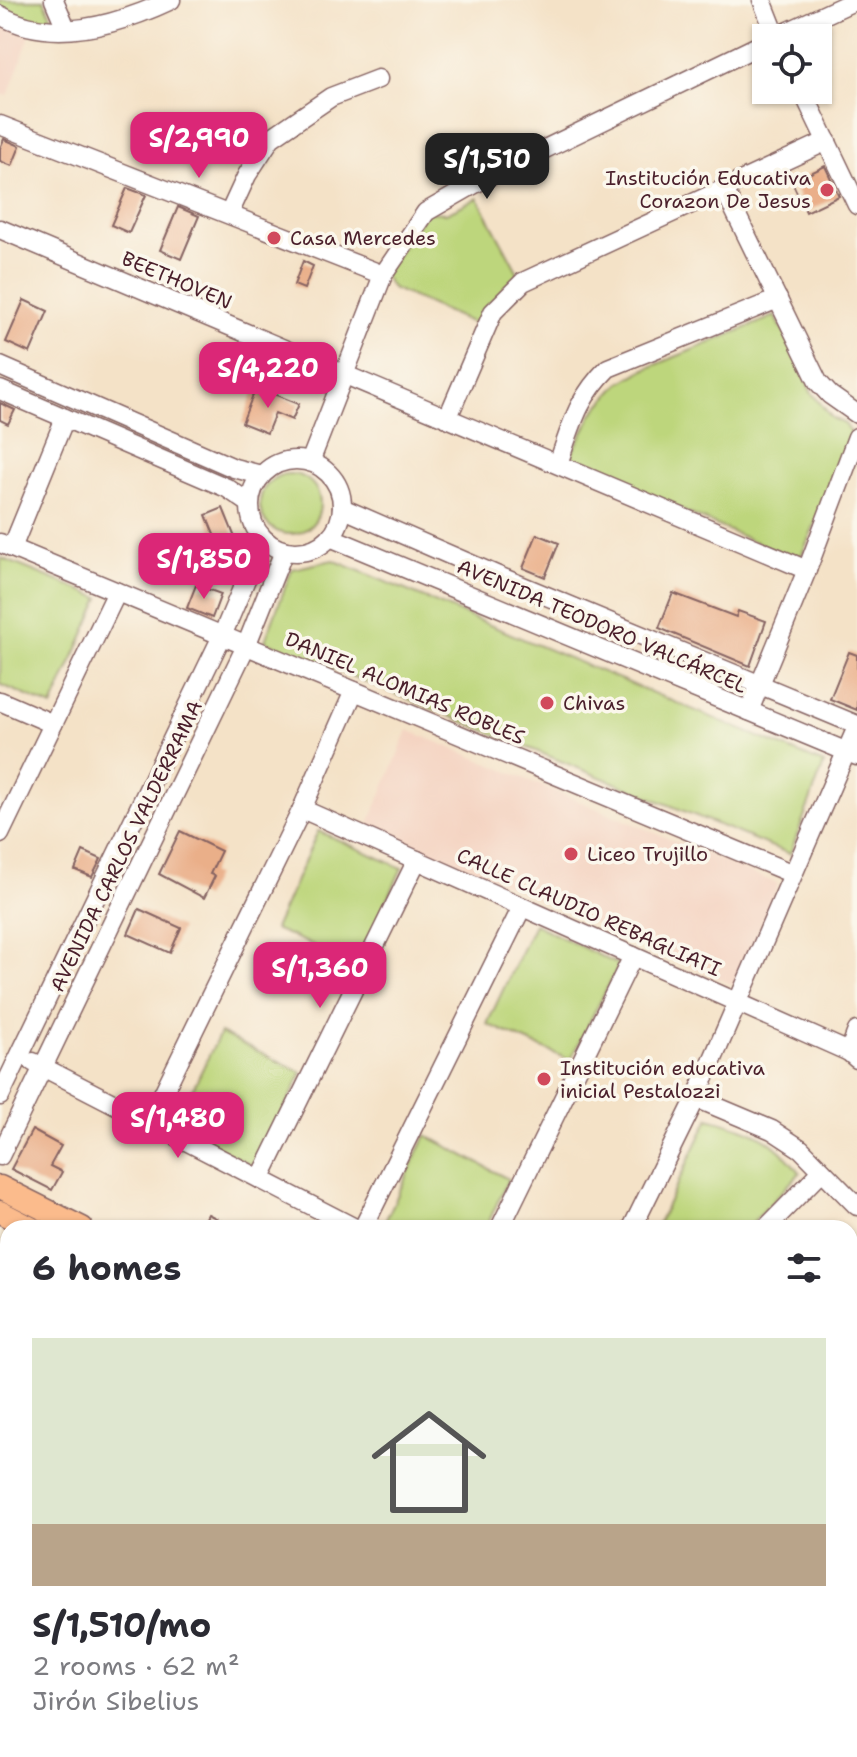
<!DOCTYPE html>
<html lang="en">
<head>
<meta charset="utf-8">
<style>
  body { margin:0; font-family:"Shantell Sans",sans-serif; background:#f2f2f3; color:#2b2b33; height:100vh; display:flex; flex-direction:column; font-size:30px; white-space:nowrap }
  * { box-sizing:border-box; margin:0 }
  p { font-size:26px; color:#7c7c81 }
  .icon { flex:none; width:44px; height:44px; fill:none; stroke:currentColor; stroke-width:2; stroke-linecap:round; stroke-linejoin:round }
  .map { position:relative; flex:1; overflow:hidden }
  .side { position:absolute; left:0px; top:1220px; width:858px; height:538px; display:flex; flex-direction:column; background:#fff; border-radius:24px 24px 0 0; box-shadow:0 2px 6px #0004 }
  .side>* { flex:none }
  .buttons { position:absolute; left:752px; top:24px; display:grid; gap:16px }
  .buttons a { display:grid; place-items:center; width:80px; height:80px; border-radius:0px; background:#fff; box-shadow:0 2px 6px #0004; font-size:40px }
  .price { position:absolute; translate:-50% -68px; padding:0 18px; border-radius:16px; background:#db2777; color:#fff; font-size:26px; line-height:52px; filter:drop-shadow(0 2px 4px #0008) }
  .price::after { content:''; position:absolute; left:50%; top:48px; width:24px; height:18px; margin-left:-12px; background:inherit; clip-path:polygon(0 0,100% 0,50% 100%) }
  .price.active { background:#222; color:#fff }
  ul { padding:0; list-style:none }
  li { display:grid; align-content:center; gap:16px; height:424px; padding:0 32px }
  li span { display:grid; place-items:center; height:248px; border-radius:0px; color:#555 }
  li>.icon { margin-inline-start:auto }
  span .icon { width:144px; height:144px; fill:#fffc; stroke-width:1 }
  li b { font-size:34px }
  h2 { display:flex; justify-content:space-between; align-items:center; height:96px; padding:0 32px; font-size:34px }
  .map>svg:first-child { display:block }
  .built { fill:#f4d3c1 }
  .green { fill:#bdd67b; stroke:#847a53; stroke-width:2 }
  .building { fill:#eaaf89 }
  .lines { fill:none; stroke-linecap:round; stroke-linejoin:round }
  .minor-casing { stroke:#866362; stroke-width:21 }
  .major-casing { stroke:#866362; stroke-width:25 }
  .minor { stroke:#fff; stroke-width:18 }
  .major { stroke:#fbbb8c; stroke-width:22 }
  .poi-dot { fill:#d1495b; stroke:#fbf7ec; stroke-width:3 }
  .labels { text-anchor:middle; stroke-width:7; stroke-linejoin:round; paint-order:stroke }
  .poi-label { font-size:20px; fill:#4a1f2b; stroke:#fbf7ec; text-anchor:start }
  .street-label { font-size:20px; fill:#4a1f2b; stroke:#fbf7ec }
</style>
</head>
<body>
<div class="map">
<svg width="857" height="1757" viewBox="0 0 857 1757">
  <rect width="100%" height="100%" fill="#fbf7ec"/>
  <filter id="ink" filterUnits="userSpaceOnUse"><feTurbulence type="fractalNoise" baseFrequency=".0125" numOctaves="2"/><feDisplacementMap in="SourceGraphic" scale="16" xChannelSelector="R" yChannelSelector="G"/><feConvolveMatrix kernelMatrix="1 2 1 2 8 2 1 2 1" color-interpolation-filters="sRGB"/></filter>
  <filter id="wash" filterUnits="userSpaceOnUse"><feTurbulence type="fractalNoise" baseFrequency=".006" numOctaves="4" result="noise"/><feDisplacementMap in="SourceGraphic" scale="32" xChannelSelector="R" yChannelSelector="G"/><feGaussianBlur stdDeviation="1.8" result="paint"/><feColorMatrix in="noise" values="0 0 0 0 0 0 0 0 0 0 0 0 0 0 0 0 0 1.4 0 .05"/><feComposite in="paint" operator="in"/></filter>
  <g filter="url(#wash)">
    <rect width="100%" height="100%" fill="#f4e2c7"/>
    <!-- built -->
    <g class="built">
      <path d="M 0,24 L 30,35 L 8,96 L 0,93 Z"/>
      <path d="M 408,730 L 778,884 L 736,986 L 369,824 Z"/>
    </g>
    <!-- green -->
    <g class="green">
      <path d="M 0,0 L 44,0 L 53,20 L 48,26 L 0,9 Z"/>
      <path d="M 478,198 L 523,282 L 482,327 L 392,288 L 383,275 L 426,212 L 446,213 Z"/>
      <path d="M 775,316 L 794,350 L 811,392 L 832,418 L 845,424 L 853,436 L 799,561 L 570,462 L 573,451 L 593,413 L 619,384 L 641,371 Z"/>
      <circle cx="290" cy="504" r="30"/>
      <path d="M 1,558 L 100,598 L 52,707 L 0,684 Z"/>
      <path d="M 333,560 L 824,764 L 790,854 L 265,641 L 292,569 Z"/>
      <path d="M 318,831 L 402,868 L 358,964 L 274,929 Z"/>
      <path d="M 534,924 L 619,965 L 570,1060 L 487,1024 Z"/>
      <path d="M 220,1033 L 302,1073 L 256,1168 L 175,1125 Z"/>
      <path d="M 709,1118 C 753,1131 771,1135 800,1173 L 747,1228 L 656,1228 Z"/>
      <path d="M 426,1135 L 508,1179 L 486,1228 L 382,1228 Z"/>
      <path d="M 0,1688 L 8,1696 L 8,1750 L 65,1750 L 60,1757 L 0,1757 Z"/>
    </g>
    <g id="blocks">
      <!-- building -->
      <g class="building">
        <path d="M 4,139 L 20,146 L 12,166 L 0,161 L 0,148 Z"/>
        <path d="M 825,166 L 839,196 L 806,212 L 792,182 Z"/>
        <path d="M 127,188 L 146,195 L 129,233 L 111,225 Z"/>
        <path d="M 178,207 L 199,216 L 181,259 L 160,250 Z"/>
        <path d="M 303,261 L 313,266 L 304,289 L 294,285 Z"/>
        <path d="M 24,300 L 48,311 L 30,353 L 6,342 Z"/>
        <path d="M 256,387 L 299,404 L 292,420 L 275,413 L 267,433 L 242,423 Z"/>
        <path d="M 0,403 L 15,410 L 8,424 L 0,420 Z"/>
        <path d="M 223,508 L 238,545 L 221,552 L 206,515 Z"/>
        <path d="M 537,534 L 559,543 L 545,577 L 523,568 Z"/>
        <path d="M 196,585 L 221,594 L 212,618 L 187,608 Z"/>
        <path d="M 673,593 L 736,617 L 738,611 L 766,621 L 750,666 L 659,628 Z"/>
        <path d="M 849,652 L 857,655 L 857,710 L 830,699 Z"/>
        <path d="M 180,831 L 221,851 L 210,874 L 215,876 L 204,898 L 159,874 Z"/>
        <path d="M 83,851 L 101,859 L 92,877 L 75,870 Z"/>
        <path d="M 139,909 L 181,928 L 170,953 L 128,934 Z"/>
        <path d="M 32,1130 L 61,1146 L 50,1166 L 62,1172 L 52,1190 L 11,1169 Z"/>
        <path d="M 208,1214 L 235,1228 L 201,1228 Z"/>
      </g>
    </g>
  </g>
  <g filter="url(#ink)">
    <use href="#blocks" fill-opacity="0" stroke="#866362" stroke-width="2"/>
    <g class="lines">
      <!-- minor casing -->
      <g class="minor-casing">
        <g id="minor">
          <path d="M 54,0 L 66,28"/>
          <path d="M 762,0 L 777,38"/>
          <path d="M 0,15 C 52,45 120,24 171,0"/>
          <path d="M 774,38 L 856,0"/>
          <path d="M 802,90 L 857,205"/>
          <path d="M 0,125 L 383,275"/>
          <path d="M 724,189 L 818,382 L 830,395 L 857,414"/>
          <path d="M 229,214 L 247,175 L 271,138 L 331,97 L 378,79"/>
          <path d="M 0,229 L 807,570"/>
          <path d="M 0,366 L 234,468 L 261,475"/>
          <path d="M 0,390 L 227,488 L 249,503"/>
          <path d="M 448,417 L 493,312 L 523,282 L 827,141"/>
          <circle cx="296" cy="506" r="46"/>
          <path d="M 310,462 L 383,275 L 426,212 L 487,177 L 766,42"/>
          <path d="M 558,464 C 572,424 577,399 608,368 L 778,299"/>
          <path d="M 342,508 L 496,575 L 857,725"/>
          <path d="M 330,537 L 857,756"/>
          <path d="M 0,543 L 793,874"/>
          <path d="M 12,548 L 65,418"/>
          <path d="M 0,701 L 53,724"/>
          <path d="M 749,711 L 807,570 L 857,437"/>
          <path d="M 302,809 L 849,1052 L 857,1059"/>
          <path d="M 0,834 L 117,592"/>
          <path d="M 849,1052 L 857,1031"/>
          <path d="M 33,1062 L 355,1228"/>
          <path d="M 0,1096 L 222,636 L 263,539"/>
          <path d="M 696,1098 L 772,1130 L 801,1149 L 857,1206"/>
          <path d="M 149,1122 L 302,809 L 354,691"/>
          <path d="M 0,1156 L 246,646 L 284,551"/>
          <path d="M 260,1179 L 417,860"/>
          <path d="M 363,1228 L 522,907"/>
          <path d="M 500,1228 L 633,956"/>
          <path d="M 632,1228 L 696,1098 L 857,727"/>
          <path d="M 766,1228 L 822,1171"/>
          <path d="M 0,1348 L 8,1352"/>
          <path d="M 0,1426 L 8,1412"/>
          <path d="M 0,1474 L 8,1479"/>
          <path d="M 850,1486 L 857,1493"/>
          <path d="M 0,1624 L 8,1630"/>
          <path d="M 155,1750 L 163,1757"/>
          <path d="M 74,1757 L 80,1750"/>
          <path d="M 253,1757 L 259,1750"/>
          <path d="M 667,1757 L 674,1750"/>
        </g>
      </g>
      <!-- major casing -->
      <g class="major-casing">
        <g id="major">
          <path d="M 0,1187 L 82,1228"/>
          <path d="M 0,1212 L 31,1228"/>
          <path d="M 850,1320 L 857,1312"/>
          <path d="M 850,1366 L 857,1358"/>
          <path d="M 737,1750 L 744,1757"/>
          <path d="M 778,1750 L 785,1757"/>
          <path d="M 432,1757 L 438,1750"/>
          <path d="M 480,1757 L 486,1750"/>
        </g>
      </g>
      <!-- minor -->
      <use href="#minor" class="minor"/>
      <!-- major -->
      <use href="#major" class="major"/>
    </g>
  </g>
  <!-- markers -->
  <g class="poi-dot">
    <circle cx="827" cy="190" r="8"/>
    <circle cx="274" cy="238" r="8"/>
    <circle cx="547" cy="703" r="8"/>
    <circle cx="571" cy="854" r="8"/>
    <circle cx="544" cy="1079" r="8"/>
  </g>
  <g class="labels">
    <!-- poi labels -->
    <g class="poi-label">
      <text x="811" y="185" text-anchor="end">Institución Educativa<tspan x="811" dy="23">Corazon De Jesus</tspan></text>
      <text x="290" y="245">Casa Mercedes</text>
      <text x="563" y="710">Chivas</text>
      <text x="587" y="861">Liceo Trujillo</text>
      <text x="560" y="1075">Institución educativa<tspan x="560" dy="23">inicial Pestalozzi</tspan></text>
    </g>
    <!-- street labels -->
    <g class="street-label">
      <text transform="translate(177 280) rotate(23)" y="7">BEETHOVEN</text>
      <text transform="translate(602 626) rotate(23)" y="7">AVENIDA TEODORO VALCÁRCEL</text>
      <text transform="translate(405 688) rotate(23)" y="7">DANIEL ALOMIAS ROBLES</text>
      <text transform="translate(126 846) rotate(-64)" y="7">AVENIDA CARLOS VALDERRAMA</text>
      <text transform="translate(589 912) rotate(24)" y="7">CALLE CLAUDIO REBAGLIATI</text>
    </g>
  </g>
</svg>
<div class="buttons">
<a><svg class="icon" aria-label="locate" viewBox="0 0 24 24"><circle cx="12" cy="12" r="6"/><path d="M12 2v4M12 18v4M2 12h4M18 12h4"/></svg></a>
</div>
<b class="price" style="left:199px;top:180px">S/2,990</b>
<b class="price active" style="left:487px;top:201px">S/1,510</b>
<b class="price" style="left:268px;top:410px">S/4,220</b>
<b class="price" style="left:204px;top:601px">S/1,850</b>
<b class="price" style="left:320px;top:1010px">S/1,360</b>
<b class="price" style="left:178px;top:1160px">S/1,480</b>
<section class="side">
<h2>6 homes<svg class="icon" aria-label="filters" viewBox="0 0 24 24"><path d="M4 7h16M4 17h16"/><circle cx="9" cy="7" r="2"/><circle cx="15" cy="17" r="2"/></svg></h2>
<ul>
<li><span style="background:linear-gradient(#dfe7d0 75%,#b9a48a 0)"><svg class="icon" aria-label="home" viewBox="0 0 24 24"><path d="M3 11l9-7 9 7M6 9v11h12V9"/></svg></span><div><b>S/1,510/mo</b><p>2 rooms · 62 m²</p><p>Jirón Sibelius</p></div></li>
</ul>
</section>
</div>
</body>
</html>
